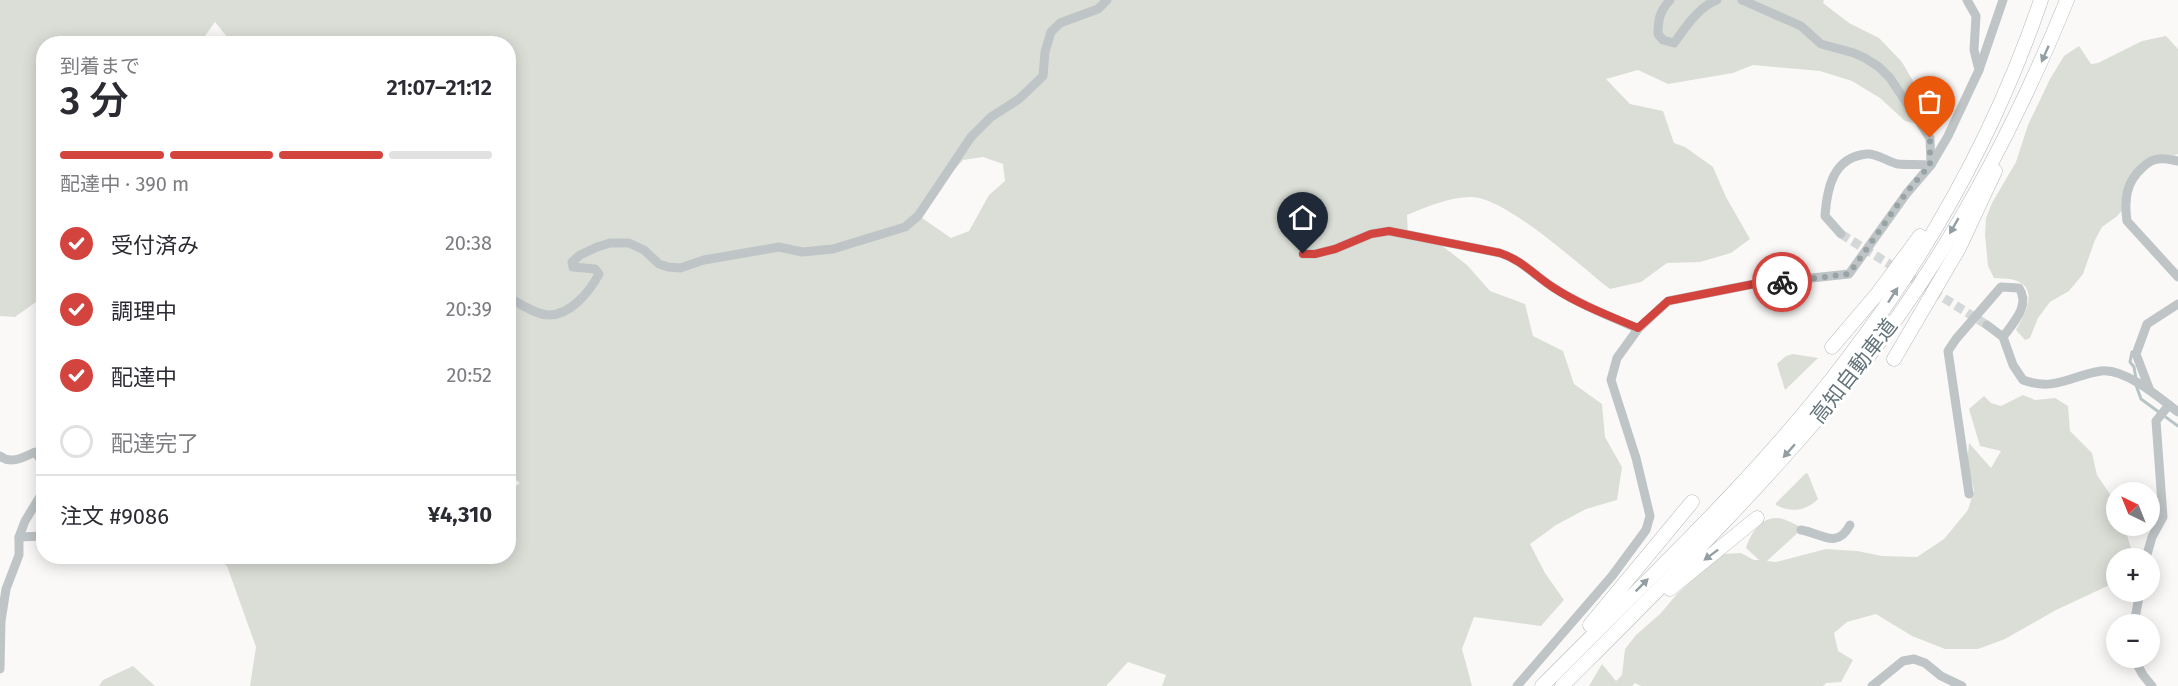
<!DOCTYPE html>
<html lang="ja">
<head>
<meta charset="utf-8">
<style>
	body { margin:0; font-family:"Fira Sans","Noto Sans JP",sans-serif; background:#f7f7f7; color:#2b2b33; height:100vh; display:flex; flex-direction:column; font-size:22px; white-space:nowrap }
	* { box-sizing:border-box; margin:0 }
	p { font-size:20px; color:#7c7c81 }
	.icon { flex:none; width:33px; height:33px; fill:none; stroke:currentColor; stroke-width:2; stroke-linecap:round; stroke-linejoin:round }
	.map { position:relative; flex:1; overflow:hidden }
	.side { position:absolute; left:36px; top:36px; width:480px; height:528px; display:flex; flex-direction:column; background:#fff; border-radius:24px; box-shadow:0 3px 15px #0003 }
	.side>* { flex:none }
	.needle { width:39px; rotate:317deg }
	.controls { position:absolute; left:2106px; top:482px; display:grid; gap:12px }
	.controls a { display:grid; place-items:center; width:54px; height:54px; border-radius:50%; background:#fff; box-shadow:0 3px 15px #0003; font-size:30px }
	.pin { position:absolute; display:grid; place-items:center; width:51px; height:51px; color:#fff; margin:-62px -26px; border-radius:50% 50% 50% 0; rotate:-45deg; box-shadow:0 0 6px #0007 }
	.pin .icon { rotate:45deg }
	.courier { position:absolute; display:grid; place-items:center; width:60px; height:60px; margin:-30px; border:4px solid #d4443e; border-radius:50%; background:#fff; color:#222; box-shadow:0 2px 8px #0007 }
	.headline em { font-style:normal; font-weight:600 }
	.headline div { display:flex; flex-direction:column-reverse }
	.headline { display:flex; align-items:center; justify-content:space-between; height:102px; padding:0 24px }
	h1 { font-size:39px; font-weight:600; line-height:45px }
	.bar { display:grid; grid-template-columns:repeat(4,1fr); gap:9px 6px; align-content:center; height:72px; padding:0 24px }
	.bar i { height:8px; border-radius:4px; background:#e1e1e2 }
	.bar .selected { background:#d4443e }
	.bar p { grid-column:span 4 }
	.line { display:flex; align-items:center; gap:15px; padding:0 24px; border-top:2px solid #e1e1e2 }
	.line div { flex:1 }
	ol { padding:0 24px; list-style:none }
	li { display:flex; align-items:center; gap:18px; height:66px }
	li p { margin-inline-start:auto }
	li .icon { padding:6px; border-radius:50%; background:#d4443e; color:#fff; stroke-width:4 }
	li:last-child { color:#7c7c81 }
	li i { width:33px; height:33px; border:3px solid #e1e1e2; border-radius:50% }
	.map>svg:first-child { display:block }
	.green { fill:#dbded7; fill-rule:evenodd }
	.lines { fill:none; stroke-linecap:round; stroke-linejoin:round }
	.stream { stroke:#b7c5c6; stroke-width:3 }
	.minor-tunnel { stroke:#d4d8d8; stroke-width:9; stroke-dasharray:9 4.5; stroke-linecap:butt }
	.highway-casing { stroke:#b3b9bb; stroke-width:15 }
	.minor { stroke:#bfc5c7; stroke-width:9 }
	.highway { stroke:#fff; stroke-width:14 }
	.oneway { fill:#929ea2 }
	.done { stroke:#98a3a6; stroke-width:6; stroke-dasharray:0 10.8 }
	.route { stroke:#d4443e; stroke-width:8 }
	.labels { text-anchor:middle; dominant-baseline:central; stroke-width:6; stroke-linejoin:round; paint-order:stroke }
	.street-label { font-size:21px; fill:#63747a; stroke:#fff }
</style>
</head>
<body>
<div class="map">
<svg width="2178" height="686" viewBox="0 0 2178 686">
	<rect width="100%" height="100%" fill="#faf9f8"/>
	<g class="green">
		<path d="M0 0H1824L1823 3 1849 23 1879 38 1902 62 1920 93V125L1905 121 1880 98 1852 81 1820 71 1753 65 1733 73 1668 84 1638 70 1606 79 1630 104 1663 111 1674 143 1685 147 1713 167 1726 197 1750 239 1731 253 1700 262 1667 263 1641 282 1610 289C1581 267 1503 194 1469 197 1447 198 1426 207 1407 215L1408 236 1441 245 1467 265 1490 291 1525 304 1533 336 1563 351 1574 384 1602 404 1605 437 1622 467 1617 500 1586 509 1556 525 1530 544 1545 573 1564 600 1541 626 1474 617 1462 649 1472 686H1162L1166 675 1128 662 1106 686H250L256 647 227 566 217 557 508 556 509 491 520 483 508 474V44L232 43 215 22 200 43 44 44 43 297 15 317 0 316ZM983 157 1003 164 1005 181 989 195 969 231 951 238 922 218 929 198 963 160Z"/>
		<path d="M2166 36 2178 49V154L2145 167 2131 182V201L2116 217 2102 227 2095 240 2083 274 2069 291 2050 302 2038 318 2030 338 2025 340 2016 330C2024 316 2041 288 2014 280 2008 278 2001 279 1994 278L1988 266 1985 235 1986 218 1992 203 2016 162 2028 125 2050 79 2064 56 2079 46 2091 64 2098 63 2142 41Z"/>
		<polygon points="1793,354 1818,358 1785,390 1777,364 1786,356"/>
		<path d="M2023 395 2035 400 2055 398 2068 406 2070 431 2092 453 2097 475 2116 503V525H2124L2134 558H2116V582L2056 610 2005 639 1978 649H1945L1912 636 1876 614 1847 622 1834 633 1838 651 1853 660 1841 682 1826 683 1823 686H1641L1635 683 1632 686H1589L1602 664 1616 681 1622 675 1625 649 1636 635 1660 614 1677 594 1722 554 1741 553 1754 560H1759L1746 548C1750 535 1760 518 1776 518 1785 518 1795 525 1803 528L1767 561 1776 562 1826 549 1857 551 1882 556 1917 557 1944 539 1968 510 1974 490 1967 464 1969 443 1991 468 2001 451 1980 446 1969 409 1984 396 1991 403 2001 406Z"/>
		<path d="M1806 473 1808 474 1818 499C1806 511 1792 513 1776 505V503Z"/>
		<polygon points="133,666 155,686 99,686 103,680"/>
	</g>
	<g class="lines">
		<g class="stream">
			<polyline points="2132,352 2130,362 2134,367 2136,379"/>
			<polyline points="2136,385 2141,399 2178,426"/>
		</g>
		<polyline class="minor-tunnel" points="1841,234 1987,325"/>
		<g class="highway-casing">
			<g id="highway">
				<polyline points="1832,347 1878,293 1920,236"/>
				<polyline points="1894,359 1959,248 1995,171"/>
				<polyline points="1670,589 1757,518"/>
				<polyline points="1590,625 1692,502"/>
				<path d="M1542 686C1646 581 1759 476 1848 358 1931 249 1997 129 2041 0"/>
				<path d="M1562 686C1664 584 1767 483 1857 371 1945 261 2014 130 2067 0"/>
			</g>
		</g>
		<g class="minor">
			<path d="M1670 0C1660 11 1658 19 1658 34L1663 40 1674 43C1685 28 1699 6 1717 0"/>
			<polyline points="1742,0 1801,26 1821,44 1854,53 1865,58 1879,67 1890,78 1930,138 1931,165"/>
			<polyline points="1967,0 1976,16 1974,50 1979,70"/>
			<path d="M2178 161C2172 160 2165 158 2159 159 2152 159 2147 163 2142 168 2126 182 2124 200 2127 221L2178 277"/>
			<path d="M1841 234 1825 216C1827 188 1833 157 1867 154 1877 153 1888 162 1898 164 1908 165 1920 164 1931 165"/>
			<path d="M1303 254H1315L1335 249 1371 234 1389 231 1500 253C1522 260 1535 276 1554 288 1580 305 1610 316 1638 329"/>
			<path d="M508 298C521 303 535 315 549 315 571 315 590 291 599 274L595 269 573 267 572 262 580 255 597 247 610 243H629L644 250 659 264 668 267 680 268 704 260 779 247 802 252 833 249 905 227 918 216 971 137 991 117 1019 99 1043 76 1045 52 1051 32 1060 23 1098 9 1107 0"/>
			<path d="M1987 325 2003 337 2013 365 2023 380C2055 392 2072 375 2101 371 2125 368 2160 398 2178 412"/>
			<polyline points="2149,388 2136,354 2147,324 2178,304"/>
			<path d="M0 456C11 465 24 457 35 452L44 464"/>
			<path d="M1969 494 1948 351 1956 339 2001 287 2019 288C2031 305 2013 323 2003 337"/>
			<path d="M1801 530C1821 533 1837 550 1850 525"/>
			<polyline points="19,537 44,536"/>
			<polyline points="2146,558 2152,537 2163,517 2156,421 2169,405"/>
			<polyline points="2134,624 2140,591"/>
			<polyline points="2133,657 2143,675 2152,686"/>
			<polyline points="0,669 1,621 6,589 19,555 19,537 25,521 44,490"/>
			<polyline points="1517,686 1612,576 1646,530 1650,516 1636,458 1611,380 1617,358 1638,329 1668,301 1754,284 1849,274 1907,193 1931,165 1948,136 1979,70 2003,0"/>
			<polyline points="1872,686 1903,661 1914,659 1925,663 1941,676 1962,686"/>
		</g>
		<use href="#highway" class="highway"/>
	</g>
	<defs><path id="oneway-solid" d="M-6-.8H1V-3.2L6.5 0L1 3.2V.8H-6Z" transform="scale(1.5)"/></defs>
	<g class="oneway">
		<use href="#oneway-solid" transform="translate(2045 54) rotate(114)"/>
		<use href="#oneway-solid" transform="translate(1954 226) rotate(120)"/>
		<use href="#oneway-solid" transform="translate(1893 295) rotate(-57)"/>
		<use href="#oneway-solid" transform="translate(1789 451) rotate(131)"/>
		<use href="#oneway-solid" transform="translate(1711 555) rotate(143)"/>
		<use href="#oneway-solid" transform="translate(1642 585) rotate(-45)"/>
	</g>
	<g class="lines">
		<polyline class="done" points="1782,282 1849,274 1906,193 1930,165 1930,138"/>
		<path class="route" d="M1303 254H1315L1335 249 1371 234 1389 231 1500 253C1522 260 1535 276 1554 288 1580 305 1610 316 1638 328L1668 301 1754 284 1782 282"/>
	</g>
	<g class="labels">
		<g class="street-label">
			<text transform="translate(1854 371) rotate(-52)">高知自動車道</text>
		</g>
	</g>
</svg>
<div class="controls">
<a><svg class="needle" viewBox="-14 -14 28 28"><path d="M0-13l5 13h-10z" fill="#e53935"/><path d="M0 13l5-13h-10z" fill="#7c7c81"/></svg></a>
<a>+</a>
<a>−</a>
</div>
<div class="pin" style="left:1930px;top:138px;background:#ea580c"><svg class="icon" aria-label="bag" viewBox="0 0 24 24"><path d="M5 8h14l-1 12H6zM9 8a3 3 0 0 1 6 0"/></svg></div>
<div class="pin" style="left:1303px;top:254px;background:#1f2937"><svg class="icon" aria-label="home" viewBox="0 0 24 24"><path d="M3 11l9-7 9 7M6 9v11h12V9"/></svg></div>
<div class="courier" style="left:1782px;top:282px"><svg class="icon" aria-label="bike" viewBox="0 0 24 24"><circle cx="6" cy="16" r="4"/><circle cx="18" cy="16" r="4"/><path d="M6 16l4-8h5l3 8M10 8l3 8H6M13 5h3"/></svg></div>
<section class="side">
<div class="headline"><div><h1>3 分</h1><p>到着まで</p></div><em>21:07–21:12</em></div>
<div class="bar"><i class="selected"></i><i class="selected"></i><i class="selected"></i><i></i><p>配達中 · 390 m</p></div>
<ol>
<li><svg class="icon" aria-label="check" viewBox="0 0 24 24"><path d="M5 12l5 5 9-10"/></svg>受付済み<p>20:38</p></li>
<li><svg class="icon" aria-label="check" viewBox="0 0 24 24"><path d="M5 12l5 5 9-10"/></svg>調理中<p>20:39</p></li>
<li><svg class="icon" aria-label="check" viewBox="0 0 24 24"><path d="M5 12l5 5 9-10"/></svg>配達中<p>20:52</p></li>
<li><i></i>配達完了</li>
</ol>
<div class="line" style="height:78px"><div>注文 #9086</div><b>¥4,310</b></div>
</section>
</div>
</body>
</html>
